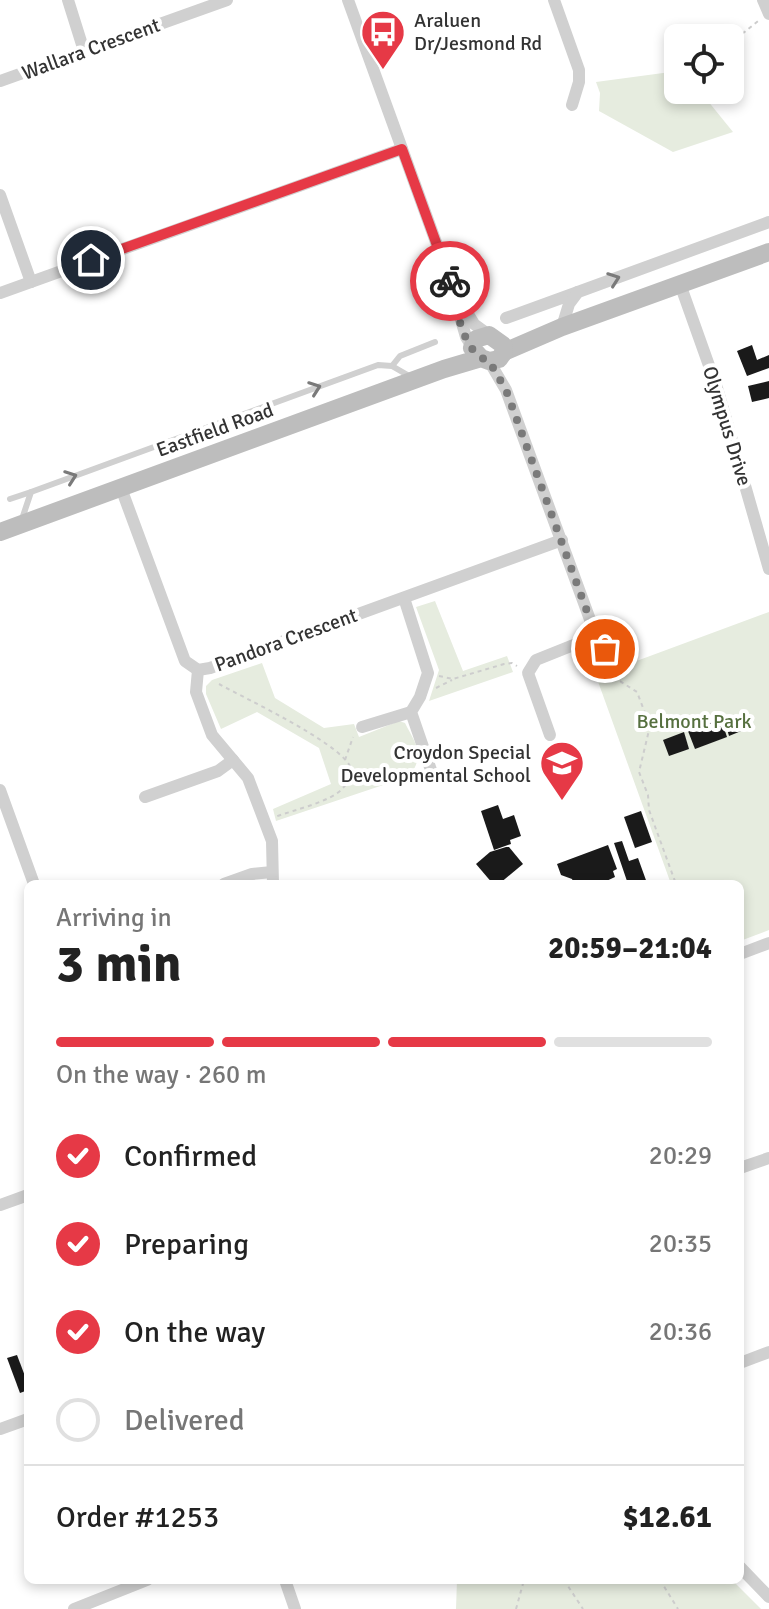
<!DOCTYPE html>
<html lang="en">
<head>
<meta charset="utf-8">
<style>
	body { margin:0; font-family:Signika,sans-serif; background:#f2f2f2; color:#222; height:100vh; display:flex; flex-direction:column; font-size:30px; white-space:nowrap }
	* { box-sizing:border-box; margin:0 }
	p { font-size:26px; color:#767676 }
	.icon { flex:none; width:44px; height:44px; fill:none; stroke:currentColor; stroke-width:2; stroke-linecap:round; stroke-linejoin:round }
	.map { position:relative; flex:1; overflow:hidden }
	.drawer { position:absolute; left:24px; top:880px; width:720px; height:704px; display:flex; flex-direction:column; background:#fff; border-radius:12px; box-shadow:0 4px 12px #0003 }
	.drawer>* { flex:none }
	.tools { position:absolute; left:664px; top:24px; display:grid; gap:16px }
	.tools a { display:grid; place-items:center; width:80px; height:80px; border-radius:12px; background:#fff; box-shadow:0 4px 12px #0003; font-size:40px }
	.pin { position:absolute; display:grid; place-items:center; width:68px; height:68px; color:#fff; margin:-34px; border:4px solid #fff; border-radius:50%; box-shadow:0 2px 8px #0007 }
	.courier { position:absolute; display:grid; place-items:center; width:80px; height:80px; margin:-40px; border:6px solid #e63946; border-radius:50%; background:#fff; color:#222; box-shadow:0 2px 10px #0007 }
	.overview em { font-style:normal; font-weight:700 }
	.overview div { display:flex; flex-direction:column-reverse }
	.overview { display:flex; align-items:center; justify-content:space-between; height:136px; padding:0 32px }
	h1 { font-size:52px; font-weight:700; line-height:60px }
	.bar { display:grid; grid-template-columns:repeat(4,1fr); gap:12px 8px; align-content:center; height:96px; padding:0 32px }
	.bar i { height:10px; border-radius:6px; background:#e0e0e0 }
	.bar .active { background:#e63946 }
	.bar p { grid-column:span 4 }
	.line { display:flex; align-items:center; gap:20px; padding:0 32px; border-top:2px solid #e0e0e0 }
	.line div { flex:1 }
	ol { padding:0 32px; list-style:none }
	li { display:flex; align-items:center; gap:24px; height:88px }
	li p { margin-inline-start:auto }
	li .icon { padding:8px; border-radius:50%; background:#e63946; color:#fff; stroke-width:4 }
	li:last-child { color:#767676 }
	li i { width:44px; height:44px; border:4px solid #e0e0e0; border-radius:50% }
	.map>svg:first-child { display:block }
	.green { fill:#e6ecdf }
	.building { fill:#1a1a1a }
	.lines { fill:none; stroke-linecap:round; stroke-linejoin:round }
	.path { stroke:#cdcdcd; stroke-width:2; stroke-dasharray:4 4; stroke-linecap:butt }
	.lane { stroke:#d0d0d0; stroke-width:6 }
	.street { stroke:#d0d0d0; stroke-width:12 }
	.secondary { stroke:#bdbdbd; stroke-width:18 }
	.oneway { stroke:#7a7a7a }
	.done { stroke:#7a7a7a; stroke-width:8; stroke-dasharray:0 14.4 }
	.route { stroke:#e63946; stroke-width:10 }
	.labels { text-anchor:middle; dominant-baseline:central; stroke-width:8; stroke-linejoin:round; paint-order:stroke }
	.poi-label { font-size:20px; fill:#333; stroke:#fff; text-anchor:start }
	.street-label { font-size:20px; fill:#333; stroke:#fff }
	.park-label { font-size:20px; fill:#56703f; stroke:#fff }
</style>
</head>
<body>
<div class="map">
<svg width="769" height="1609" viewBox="0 0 769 1609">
	<rect width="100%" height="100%" fill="#fff"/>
	<g class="green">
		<polygon points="678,71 678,90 699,90 733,132 673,152 599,111 600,93 596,82"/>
		<polygon points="435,601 463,671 507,656 513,672 429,701 439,670 416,607"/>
		<polygon points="769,612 769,930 740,941 740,884 671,884 596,676"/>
		<path d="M262 663 275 698 324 728 354 724 359 737 399 721 405 723C416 745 425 753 410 776L276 821 273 809 331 784 319 748 257 712 221 729 206 694V686L212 680Z"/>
		<polygon points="457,1580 732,1580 761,1609 456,1609"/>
	</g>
	<g class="building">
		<polygon points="752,345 757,360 769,355 769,368 747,376 737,351"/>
		<polygon points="769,381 769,398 752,402 748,386"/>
		<polygon points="721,719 727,737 695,749 688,731"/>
		<polygon points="742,719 746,729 729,736 726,725"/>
		<polygon points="684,732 689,749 669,756 663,740"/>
		<polygon points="498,805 503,819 514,815 521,836 510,840 511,844 494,850 481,811"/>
		<polygon points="641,811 652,842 635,848 624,817"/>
		<polygon points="622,841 629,861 638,858 647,883 628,884 614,843"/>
		<polygon points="608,845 617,869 613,871 615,877 600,884 586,884 585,881 574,884 572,879 561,875 557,864"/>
		<polygon points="506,847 509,847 523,864 499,884 493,884 476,864 490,852"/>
		<polygon points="17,1355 28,1384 28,1390 20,1393 7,1358"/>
	</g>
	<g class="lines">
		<g class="path">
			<polyline points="730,44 758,21"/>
			<polyline points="609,661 615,678 637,692 650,726 639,772 648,795 649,810 676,884"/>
			<polyline points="439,676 453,679 504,664 512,663 517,666"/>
			<path d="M219 684C248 700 336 741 350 766 354 774 348 782 343 788 331 802 293 810 275 817"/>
			<polyline points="436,688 452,680"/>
			<polyline points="345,760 353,737"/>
			<polyline points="564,1580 583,1609"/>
			<polyline points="660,1580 678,1609"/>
			<polyline points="516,1609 524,1580"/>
		</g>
		<g class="lane">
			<polyline points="392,366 400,356 435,342"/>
			<polyline points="10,499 31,492"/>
			<polyline points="21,522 31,492 378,365 392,366 411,377"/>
		</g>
		<g class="street">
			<polyline points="68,0 84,51"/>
			<polyline points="348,0 449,278 466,337 471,345"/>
			<polyline points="554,0 579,70 579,82 572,105"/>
			<polyline points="763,0 769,14"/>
			<polyline points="0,81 227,0"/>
			<polyline points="0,195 31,282"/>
			<polyline points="680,284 717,388 769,569"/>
			<polyline points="0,293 402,149"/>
			<polyline points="463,306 474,324 489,335"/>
			<polyline points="506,318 578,292"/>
			<polyline points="562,327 569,304 578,292 769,222"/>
			<polyline points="489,361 506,390 596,636 605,649"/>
			<polyline points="121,488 185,661 198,670 210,668 562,540"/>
			<polyline points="404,598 428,673 420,697 411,712 432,773 419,778"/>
			<polyline points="198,670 196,692 212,735 248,778 272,841 273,884"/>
			<polyline points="362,727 411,712"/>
			<polyline points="550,735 528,673 536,660 596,636"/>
			<polyline points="0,790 34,884"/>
			<polyline points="145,797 218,771 233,760"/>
			<polyline points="224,884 252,874 272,872"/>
			<polyline points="740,954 769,943"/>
			<polyline points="740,1168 769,1158"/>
			<polyline points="0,1205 28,1195"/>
			<polyline points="740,1363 769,1352"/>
			<polyline points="0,1429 28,1419"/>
			<polyline points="740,1567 769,1597"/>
			<polyline points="285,1580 295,1609"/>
			<polyline points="74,1609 147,1580"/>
		</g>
		<g class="secondary">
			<polyline points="504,352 562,327 769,252"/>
			<polyline points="0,532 444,369 481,358 489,361 499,359 504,352 503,345 489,335 476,339 472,348 481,358"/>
		</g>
	</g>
	<defs><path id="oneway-chevron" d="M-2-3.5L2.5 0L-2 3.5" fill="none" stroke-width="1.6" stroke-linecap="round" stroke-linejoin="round" transform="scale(2)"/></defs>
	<g class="oneway">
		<use href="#oneway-chevron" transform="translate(614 279) rotate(-20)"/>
		<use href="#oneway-chevron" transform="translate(315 388) rotate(-20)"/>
		<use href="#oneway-chevron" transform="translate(71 477) rotate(-20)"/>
	</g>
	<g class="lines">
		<path class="done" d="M450 281C457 306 461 353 489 361L506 390 596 636 605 649"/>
		<polyline class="route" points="91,260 402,149 450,281"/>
	</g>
	<defs>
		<g id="bus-pin" transform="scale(2.3)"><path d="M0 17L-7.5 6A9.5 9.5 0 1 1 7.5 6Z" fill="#e63946" stroke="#fff"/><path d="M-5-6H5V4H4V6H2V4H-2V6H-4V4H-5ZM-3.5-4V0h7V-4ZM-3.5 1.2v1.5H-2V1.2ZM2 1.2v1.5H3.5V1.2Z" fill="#fff"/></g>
		<g id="school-pin" transform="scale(2.3)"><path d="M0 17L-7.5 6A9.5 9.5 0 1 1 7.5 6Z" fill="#e63946" stroke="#fff"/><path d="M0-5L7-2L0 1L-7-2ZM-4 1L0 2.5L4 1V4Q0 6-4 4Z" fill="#fff"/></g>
	</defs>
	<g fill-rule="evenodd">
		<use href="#bus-pin" x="383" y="32"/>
		<use href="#school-pin" x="562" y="763"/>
	</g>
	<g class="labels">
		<g class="poi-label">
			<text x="414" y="20">Araluen<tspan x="414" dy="23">Dr/Jesmond Rd</tspan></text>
			<text x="531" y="752" text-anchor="end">Croydon Special<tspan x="531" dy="23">Developmental School</tspan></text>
		</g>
		<g class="street-label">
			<text transform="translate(91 49) rotate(-20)">Wallara Crescent</text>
			<text transform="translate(727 426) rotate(73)">Olympus Drive</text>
			<text transform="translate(215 430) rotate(-20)">Eastfield Road</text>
			<text transform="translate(286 640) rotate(-20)">Pandora Crescent</text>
		</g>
		<g class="park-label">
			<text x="694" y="721">Belmont Park</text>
		</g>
	</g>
</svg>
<div class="tools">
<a><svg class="icon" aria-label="locate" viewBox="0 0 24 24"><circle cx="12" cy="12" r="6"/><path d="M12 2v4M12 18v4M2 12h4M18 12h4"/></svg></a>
</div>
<div class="pin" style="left:605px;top:649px;background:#ea580c"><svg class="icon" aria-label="bag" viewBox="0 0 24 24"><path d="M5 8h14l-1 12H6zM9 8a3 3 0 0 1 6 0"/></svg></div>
<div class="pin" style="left:91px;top:260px;background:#1f2937"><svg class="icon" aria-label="home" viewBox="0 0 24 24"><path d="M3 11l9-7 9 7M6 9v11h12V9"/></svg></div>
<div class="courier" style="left:450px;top:281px"><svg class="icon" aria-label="bike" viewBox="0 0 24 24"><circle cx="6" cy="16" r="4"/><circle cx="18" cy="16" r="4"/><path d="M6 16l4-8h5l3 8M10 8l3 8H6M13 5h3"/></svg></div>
<section class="drawer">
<div class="overview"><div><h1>3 min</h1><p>Arriving in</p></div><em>20:59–21:04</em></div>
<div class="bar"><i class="active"></i><i class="active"></i><i class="active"></i><i></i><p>On the way · 260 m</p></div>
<ol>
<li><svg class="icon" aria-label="check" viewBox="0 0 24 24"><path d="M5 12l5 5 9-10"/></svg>Confirmed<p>20:29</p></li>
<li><svg class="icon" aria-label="check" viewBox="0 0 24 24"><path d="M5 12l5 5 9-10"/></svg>Preparing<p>20:35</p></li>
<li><svg class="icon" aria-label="check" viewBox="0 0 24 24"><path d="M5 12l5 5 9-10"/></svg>On the way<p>20:36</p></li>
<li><i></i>Delivered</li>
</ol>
<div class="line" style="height:104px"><div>Order #1253</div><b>$12.61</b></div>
</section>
</div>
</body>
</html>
